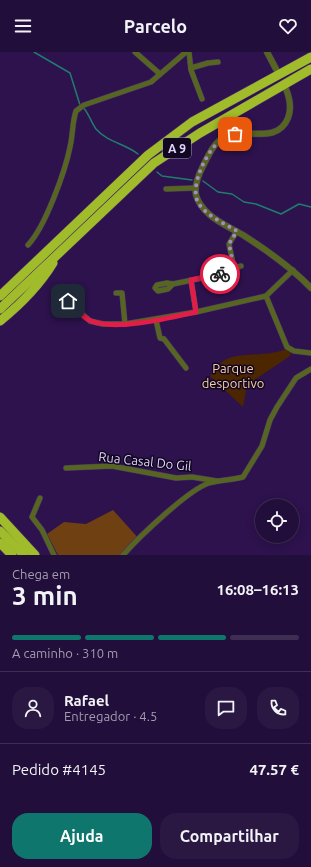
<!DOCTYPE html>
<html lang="pt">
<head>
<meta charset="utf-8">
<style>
	body { margin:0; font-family:Ubuntu,sans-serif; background:#2a1742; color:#f1f3f6; height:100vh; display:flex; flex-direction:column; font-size:15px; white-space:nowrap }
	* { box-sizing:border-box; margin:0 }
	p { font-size:13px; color:#a29caf }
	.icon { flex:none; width:22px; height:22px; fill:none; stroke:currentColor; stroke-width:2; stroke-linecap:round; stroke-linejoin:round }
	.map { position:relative; height:503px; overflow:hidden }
	.sheet { display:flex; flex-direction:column; background:#220e3a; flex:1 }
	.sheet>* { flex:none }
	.fabs { position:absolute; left:255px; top:447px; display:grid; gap:8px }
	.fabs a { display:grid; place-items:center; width:44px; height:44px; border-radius:50%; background:#220e3a; box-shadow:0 2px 10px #0003,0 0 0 1px #3f2e54; font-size:20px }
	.pin { position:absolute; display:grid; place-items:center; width:34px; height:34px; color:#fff; margin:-17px; border-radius:8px; box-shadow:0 2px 6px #0006 }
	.courier { position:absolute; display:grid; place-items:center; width:40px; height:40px; margin:-20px; border:3px solid #e11d48; border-radius:50%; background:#fff; color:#222; box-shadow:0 1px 5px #0007 }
	.summary em { font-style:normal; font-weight:700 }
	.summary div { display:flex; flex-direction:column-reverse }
	.summary { display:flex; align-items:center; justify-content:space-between; height:68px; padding:0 12px }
	h1 { font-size:26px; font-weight:700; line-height:30px }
	.bar { display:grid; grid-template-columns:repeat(4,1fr); gap:6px 4px; align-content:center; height:48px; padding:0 12px }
	.bar i { height:5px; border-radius:3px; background:#3f2e54 }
	.bar .active { background:#0f766e }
	.bar p { grid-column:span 4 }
	.line { display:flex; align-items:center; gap:10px; padding:0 12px; border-top:1px solid #3f2e54 }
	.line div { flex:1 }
	.round { display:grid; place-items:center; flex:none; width:42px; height:42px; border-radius:16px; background:#2a1742 }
	.button { display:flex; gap:8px; margin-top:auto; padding:8px 12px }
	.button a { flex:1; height:46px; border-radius:16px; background:#0f766e; color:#fff; font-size:16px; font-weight:700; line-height:46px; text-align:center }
	.button a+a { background:#2a1742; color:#f1f3f6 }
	header { display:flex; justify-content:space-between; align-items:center; height:52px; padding:0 12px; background:#220e3a; font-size:18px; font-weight:700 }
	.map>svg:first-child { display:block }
	.green { fill:#4b2600 }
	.forest { fill:#6f4012 }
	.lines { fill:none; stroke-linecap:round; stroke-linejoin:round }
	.stream { stroke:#1f7d6f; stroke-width:1.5 }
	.minor-casing { stroke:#493168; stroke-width:6 }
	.tertiary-casing { stroke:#493168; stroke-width:7 }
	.motorway-casing { stroke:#493168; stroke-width:10 }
	.minor { stroke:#576522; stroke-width:5 }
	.tertiary { stroke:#576522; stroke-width:6 }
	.motorway { stroke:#a0bc2b; stroke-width:9 }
	.done { stroke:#a18fbc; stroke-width:4; stroke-dasharray:0 7.2 }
	.route { stroke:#e11d48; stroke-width:5 }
	.labels { text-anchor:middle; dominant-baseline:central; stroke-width:3; stroke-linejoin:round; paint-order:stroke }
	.shield { fill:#110720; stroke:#a196b7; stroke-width:1 }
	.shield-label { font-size:12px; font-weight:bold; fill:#dfd3f8 }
	.park-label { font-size:13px; fill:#f9cca8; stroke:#110720 }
	.street-label { font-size:13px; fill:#dfd3f8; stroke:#110720 }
</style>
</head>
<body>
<header><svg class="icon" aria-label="menu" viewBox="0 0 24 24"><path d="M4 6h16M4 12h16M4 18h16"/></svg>Parcelo<svg class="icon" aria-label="heart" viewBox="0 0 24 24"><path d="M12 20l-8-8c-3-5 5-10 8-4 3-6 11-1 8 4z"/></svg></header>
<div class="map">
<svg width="311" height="503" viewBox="0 0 311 503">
	<rect width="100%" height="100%" fill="#2d124d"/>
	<path class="green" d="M286 297 291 300 290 304 247 333 243 355 210 324C214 319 219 311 225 308 238 300 268 305 286 297Z"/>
	<polygon class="forest" points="113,458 140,488 127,503 58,503 47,482 64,470 86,472"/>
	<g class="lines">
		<g class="stream">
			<polyline points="34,0 70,21 80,53"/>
			<path d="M83 55C89 62 91 70 96 77 107 90 126 92 138 102"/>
			<polyline points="157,120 162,124 192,128"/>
			<polyline points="203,129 218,140 232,142 244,150 256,152 281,162 299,152 311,155"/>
		</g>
		<g class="minor-casing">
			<g id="minor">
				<polyline points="135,0 160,22"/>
				<polyline points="189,0 191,18 202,47"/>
				<polyline points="191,16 208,11 218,10"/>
				<polyline points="166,137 195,136"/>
				<path d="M28 193C45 175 65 120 70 95 73 83 72 71 76 59L84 53 151 30 186 0"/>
				<polyline points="234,216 229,192 237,179"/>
				<polyline points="191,228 196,260"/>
				<polyline points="173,232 168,237 158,239 155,236 157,233 167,231 173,232 231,220 234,216 241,214"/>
				<polyline points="57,239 90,269 103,272 125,272 196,260 266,244 293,218"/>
				<polyline points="116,241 122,241 125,272"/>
				<polyline points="266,244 287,295 294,299 311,301"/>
				<polyline points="156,268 160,286 164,287 186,316"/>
				<polyline points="66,416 112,414 176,426 192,425 217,429"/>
				<polyline points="40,446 32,465 42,478 54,503"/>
				<path d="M123 503C139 485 188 438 209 431 219 428 232 428 243 425L262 394 270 368 277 355 296 326 311 317"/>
			</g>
		</g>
		<g class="tertiary-casing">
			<g id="tertiary">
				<polyline points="267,0 276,17"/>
				<path d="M286 37C290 47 292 56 288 66 277 93 245 75 225 85 214 90 208 104 203 114 199 122 194 134 196 143 198 151 203 157 210 163 219 171 233 177 243 183 268 199 291 215 311 236"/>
			</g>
		</g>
		<g class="motorway-casing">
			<g id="motorway">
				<polyline points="0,244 148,103 192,70 311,5"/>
				<polyline points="0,257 154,111 200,81 311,17"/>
				<path d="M0 269C21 252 39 234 53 211"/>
				<polyline points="0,465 35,503"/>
				<polyline points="0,479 24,503"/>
				<polyline points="0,491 12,503"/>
			</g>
		</g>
		<use href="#minor" class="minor"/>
		<use href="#tertiary" class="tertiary"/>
		<use href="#motorway" class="motorway"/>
	</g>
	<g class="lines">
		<path class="done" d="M220 222 231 220 234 216 229 192 237 179C224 171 208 165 199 152 188 136 207 98 221 88 225 84 230 84 235 82"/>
		<path class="route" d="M68 249C74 255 83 266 91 269 117 279 169 266 196 260L191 228 220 222"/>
	</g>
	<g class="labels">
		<rect class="shield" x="163" y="86" width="28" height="20" rx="3"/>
		<g class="shield-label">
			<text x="177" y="96">A 9</text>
		</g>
		<g class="park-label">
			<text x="233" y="316">Parque<tspan x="233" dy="15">desportivo</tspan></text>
		</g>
		<g class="street-label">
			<text transform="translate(145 409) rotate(6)">Rua Casal Do Gil</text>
		</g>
	</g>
</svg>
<div class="fabs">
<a><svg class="icon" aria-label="locate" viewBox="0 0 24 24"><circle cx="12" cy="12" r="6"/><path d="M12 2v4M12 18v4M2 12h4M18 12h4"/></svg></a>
</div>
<div class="pin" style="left:235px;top:82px;background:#ea580c"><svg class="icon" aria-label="bag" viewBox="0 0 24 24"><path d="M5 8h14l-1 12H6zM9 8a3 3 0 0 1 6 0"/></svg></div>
<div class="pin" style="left:68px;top:249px;background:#1f2937"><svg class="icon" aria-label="home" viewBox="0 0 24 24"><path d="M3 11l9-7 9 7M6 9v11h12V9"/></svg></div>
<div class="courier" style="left:220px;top:222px"><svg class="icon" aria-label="bike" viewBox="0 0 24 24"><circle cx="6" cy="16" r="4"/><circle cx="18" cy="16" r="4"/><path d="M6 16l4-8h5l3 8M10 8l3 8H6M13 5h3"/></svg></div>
</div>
<section class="sheet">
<div class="summary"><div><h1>3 min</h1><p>Chega em</p></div><em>16:08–16:13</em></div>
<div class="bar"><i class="active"></i><i class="active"></i><i class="active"></i><i></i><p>A caminho · 310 m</p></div>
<div class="line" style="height:72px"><a class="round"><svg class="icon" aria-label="person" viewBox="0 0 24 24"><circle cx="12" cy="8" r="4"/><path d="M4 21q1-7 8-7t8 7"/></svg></a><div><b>Rafael</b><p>Entregador · 4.5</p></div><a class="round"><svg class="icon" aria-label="chat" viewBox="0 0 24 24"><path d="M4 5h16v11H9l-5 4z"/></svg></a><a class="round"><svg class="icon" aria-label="phone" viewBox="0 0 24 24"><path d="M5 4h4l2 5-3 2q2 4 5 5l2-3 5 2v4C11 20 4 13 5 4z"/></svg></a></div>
<div class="line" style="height:52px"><div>Pedido #4145</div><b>47.57 €</b></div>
<div class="button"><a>Ajuda</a><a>Compartilhar</a></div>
</section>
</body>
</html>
